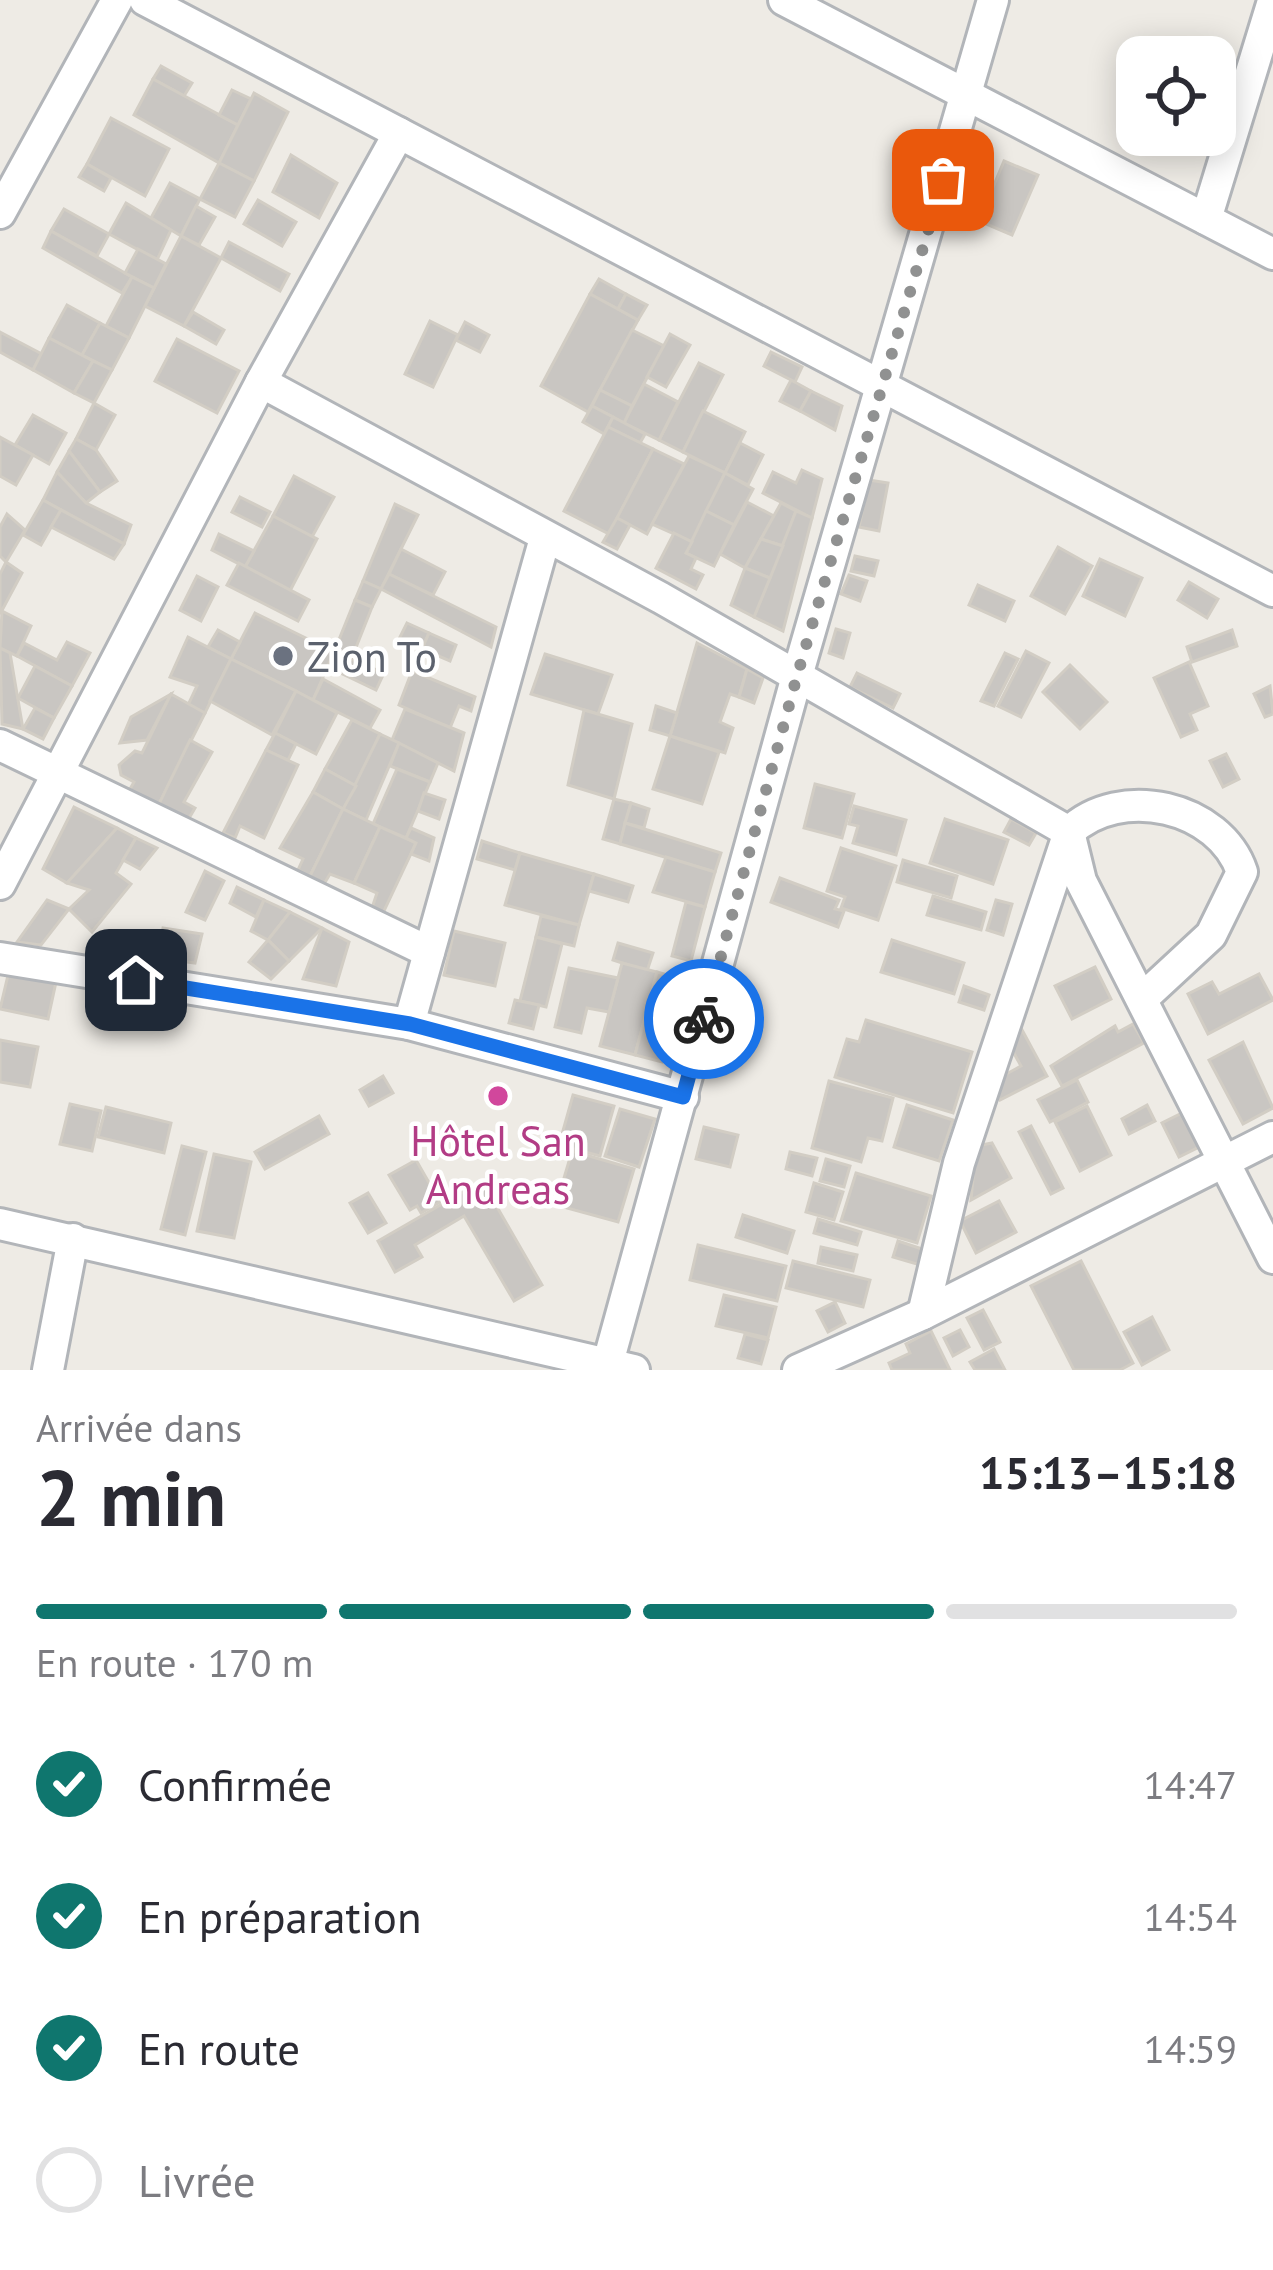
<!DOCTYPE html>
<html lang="fr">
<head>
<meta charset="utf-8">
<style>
	body { margin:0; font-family:"PT Sans",sans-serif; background:#f7f7f7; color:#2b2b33; height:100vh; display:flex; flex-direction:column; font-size:45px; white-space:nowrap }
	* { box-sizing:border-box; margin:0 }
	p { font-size:39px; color:#7c7c81 }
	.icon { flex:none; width:66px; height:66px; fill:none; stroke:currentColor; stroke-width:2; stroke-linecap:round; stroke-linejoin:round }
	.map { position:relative; height:1370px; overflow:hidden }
	.sheet { display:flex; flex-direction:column; background:#fff; flex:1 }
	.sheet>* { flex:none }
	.tools { position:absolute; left:1116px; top:36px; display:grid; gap:24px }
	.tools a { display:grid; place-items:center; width:120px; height:120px; border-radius:24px; background:#fff; box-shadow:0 6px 30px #0003; font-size:60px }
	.pin { position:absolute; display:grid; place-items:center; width:102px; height:102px; color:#fff; margin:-51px; border-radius:24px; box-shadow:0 6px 18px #0006 }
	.courier { position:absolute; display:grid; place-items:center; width:120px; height:120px; margin:-60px; border:9px solid #1a73e8; border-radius:50%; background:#fff; color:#222; box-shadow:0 3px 15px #0007 }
	.headline em { font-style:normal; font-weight:700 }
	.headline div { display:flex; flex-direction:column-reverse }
	.headline { display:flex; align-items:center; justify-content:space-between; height:204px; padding:0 36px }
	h1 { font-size:78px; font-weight:700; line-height:90px }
	.bar { display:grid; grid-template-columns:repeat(4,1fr); gap:18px 12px; align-content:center; height:144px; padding:0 36px }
	.bar i { height:15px; border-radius:9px; background:#e1e1e2 }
	.bar .on { background:#0f766e }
	.bar p { grid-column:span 4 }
	ol { padding:0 36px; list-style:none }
	li { display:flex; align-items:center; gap:36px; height:132px }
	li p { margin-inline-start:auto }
	li .icon { padding:12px; border-radius:50%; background:#0f766e; color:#fff; stroke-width:4 }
	li:last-child { color:#7c7c81 }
	li i { width:66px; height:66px; border:6px solid #e1e1e2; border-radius:50% }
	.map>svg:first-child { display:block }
	.building { fill:#c9c6c2; stroke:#d2cdc4; stroke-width:3 }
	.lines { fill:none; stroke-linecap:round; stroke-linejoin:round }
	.minor-casing { stroke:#b2b5b9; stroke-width:36 }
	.minor { stroke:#fff; stroke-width:30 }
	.done { stroke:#909191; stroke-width:12; stroke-dasharray:0 21.6 }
	.route { stroke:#1a73e8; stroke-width:15 }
	.worship-dot { fill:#6b7280; stroke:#fff; stroke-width:4.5 }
	.hotel-dot { fill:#d1479c; stroke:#fff; stroke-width:4.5 }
	.labels { text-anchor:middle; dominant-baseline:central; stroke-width:9; stroke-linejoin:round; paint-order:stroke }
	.worship-label { font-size:42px; fill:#5b616d; stroke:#fff; text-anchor:start }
	.hotel-label { font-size:42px; fill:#b23c85; stroke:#fff }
</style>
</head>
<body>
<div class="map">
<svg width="1273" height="1370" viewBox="0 0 1273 1370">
	<rect width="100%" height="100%" fill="#eeebe5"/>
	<g class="building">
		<polygon points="161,66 192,83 184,96 153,79"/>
		<polygon points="153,79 238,125 219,163 134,115"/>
		<polygon points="232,90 251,99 238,125 219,115"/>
		<polygon points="254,93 288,112 254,181 219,163"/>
		<polygon points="111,118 169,149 145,196 87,164"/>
		<polygon points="291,155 337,183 319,218 273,192"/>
		<polygon points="1004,161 1038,175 1012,235 979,221"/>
		<polygon points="219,163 254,181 235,217 200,199"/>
		<polygon points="87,164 111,178 104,191 79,177"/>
		<polygon points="170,183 200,199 181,236 151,218"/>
		<polygon points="258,200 296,222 282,246 244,224"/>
		<polygon points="126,203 171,230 157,260 109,234"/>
		<polygon points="196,206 215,217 199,245 181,236"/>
		<polygon points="64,209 109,234 97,256 51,231"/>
		<polygon points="51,231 132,277 122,293 43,248"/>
		<polygon points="181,236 221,258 184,326 145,306"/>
		<polygon points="229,242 289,274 280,291 221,258"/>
		<polygon points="138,249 166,264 154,288 125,273"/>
		<polygon points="132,277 154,288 129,338 106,326"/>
		<polygon points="599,279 626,294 618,309 590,294"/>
		<polygon points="590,294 638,320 588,412 541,386"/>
		<polygon points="626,294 647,305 638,320 618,309"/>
		<polygon points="67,305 100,323 82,355 49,338"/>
		<polygon points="193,312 224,330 216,344 184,326"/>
		<polygon points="430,321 458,335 433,387 405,374"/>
		<polygon points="465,322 489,335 480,352 456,340"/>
		<polygon points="100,323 129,338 112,370 82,355"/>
		<polygon points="632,330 664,346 632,406 600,390"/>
		<polygon points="0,332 42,354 33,370 0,352"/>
		<polygon points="670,334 690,345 666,387 647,377"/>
		<polygon points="49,338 93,361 74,393 33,370"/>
		<polygon points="177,339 239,371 217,413 155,381"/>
		<polygon points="771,352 802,367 795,382 764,366"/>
		<polygon points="93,361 112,370 94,403 74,393"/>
		<polygon points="699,363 723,375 683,452 659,440"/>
		<polygon points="791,380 811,391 800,411 780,401"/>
		<polygon points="644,384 678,402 659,440 624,423"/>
		<polygon points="600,390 632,406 624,423 592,406"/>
		<polygon points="811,391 842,406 835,430 800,411"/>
		<polygon points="94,403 115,415 96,450 76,439"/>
		<polygon points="592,406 613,417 604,434 583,422"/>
		<polygon points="703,411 745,432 725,473 683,452"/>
		<polygon points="33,415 66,433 49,464 15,445"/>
		<polygon points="613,417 645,434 640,443 608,427"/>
		<polygon points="608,427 653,449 609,534 564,511"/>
		<polygon points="0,437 33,455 16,485 0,476"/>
		<polygon points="76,439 96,450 117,481 100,492 69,451"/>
		<polygon points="740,443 763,455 748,485 725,473"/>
		<polygon points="653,449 684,464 647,534 617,518"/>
		<polygon points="69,451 100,492 86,503 57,472"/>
		<polygon points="689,456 725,473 692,542 652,524"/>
		<polygon points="802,470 822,479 812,518 763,493 773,472 796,483"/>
		<polygon points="57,472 86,503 131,525 124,544 43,500"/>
		<polygon points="725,473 753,489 734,525 706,511"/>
		<polygon points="294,476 334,497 312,537 273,516"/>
		<polygon points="869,480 888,483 879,531 859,527"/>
		<polygon points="240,497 270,512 262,527 232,512"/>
		<polygon points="43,500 61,510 41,545 23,535"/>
		<polygon points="747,502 774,516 745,568 720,554"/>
		<polygon points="781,503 796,511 783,546 761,539"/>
		<polygon points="395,504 418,515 381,589 363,581"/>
		<polygon points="61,510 124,544 114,559 51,527"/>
		<polygon points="706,511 734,525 714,566 686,553"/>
		<polygon points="796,511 812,518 783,631 754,617"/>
		<polygon points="7,514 25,530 6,562 0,556 0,527"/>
		<polygon points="273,516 317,539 290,591 245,567"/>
		<polygon points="617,518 630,525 617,549 603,542"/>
		<polygon points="674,533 692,542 686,553 696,558 691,569 703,575 696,589 656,568"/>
		<polygon points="219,534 254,551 245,567 212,550"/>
		<polygon points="761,539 783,546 770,578 745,568"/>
		<polygon points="1058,547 1092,566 1065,614 1031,596"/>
		<polygon points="401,549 445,572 433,595 389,574"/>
		<polygon points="855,556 878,561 874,576 851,571"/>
		<polygon points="1100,559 1142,578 1125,616 1083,596"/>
		<polygon points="6,562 22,573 0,614 0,574"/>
		<polygon points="239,563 309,600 298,621 227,585"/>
		<polygon points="745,568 770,578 754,617 731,605"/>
		<polygon points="389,574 496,627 491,647 381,589"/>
		<polygon points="849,575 867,581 860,601 841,594"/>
		<polygon points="197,576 218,587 201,621 180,610"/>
		<polygon points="363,581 381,589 372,607 355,600"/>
		<polygon points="1189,582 1218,599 1207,618 1178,600"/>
		<polygon points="978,585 1014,601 1005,621 969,605"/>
		<polygon points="355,600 372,607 351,660 334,652"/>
		<polygon points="2,611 31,626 17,656 0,648"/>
		<polygon points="255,613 334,652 313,700 231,659"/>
		<polygon points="407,623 429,633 422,649 399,639"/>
		<polygon points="836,629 850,633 843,658 829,653"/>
		<polygon points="218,630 240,642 231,659 208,647"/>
		<polygon points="1232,630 1237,646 1192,662 1187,647"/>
		<polygon points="429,633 456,645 450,661 422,649"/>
		<polygon points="188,637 231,659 205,713 188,705 197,686 170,677"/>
		<polygon points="67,642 90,653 72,686 17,656 24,643 57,660"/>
		<polygon points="697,643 747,669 739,697 730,694 720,722 733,728 725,753 670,736"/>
		<polygon points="0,648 10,653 23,729 2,724"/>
		<polygon points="1026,651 1049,663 1021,717 998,706"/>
		<polygon points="334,652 384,673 376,690 328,667"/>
		<polygon points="1005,653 1018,659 994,706 981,701"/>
		<polygon points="545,654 612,675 598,714 531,694"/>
		<polygon points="231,659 296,691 272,735 210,701"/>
		<polygon points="1189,662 1208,706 1190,714 1197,730 1181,737 1154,678"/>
		<polygon points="1070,665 1107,702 1080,729 1043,692"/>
		<polygon points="35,666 72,686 54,718 18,698"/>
		<polygon points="747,669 763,678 754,703 739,697"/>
		<polygon points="412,671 475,697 471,711 459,706 450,728 399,705"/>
		<polygon points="857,673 900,694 893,708 850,687"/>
		<polygon points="323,679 380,710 370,728 313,700"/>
		<polygon points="1270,686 1273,714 1265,717 1254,694"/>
		<polygon points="296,691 337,713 316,754 275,733"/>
		<polygon points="171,694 147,740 120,743 131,717"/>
		<polygon points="171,694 205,713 156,810 126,796 134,782 121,775 119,765 135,751 142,753"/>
		<polygon points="656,706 677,713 670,736 650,730"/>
		<polygon points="35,708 54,718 43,739 23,729"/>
		<polygon points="405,709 464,733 454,771 392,740"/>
		<polygon points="584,710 632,724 614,799 568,785"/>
		<polygon points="352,720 380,734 356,786 325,769"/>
		<polygon points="275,733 296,744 288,760 266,750"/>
		<polygon points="380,734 399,743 366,820 343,809"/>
		<polygon points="670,736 719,752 702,804 653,789"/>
		<polygon points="190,740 212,752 184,802 195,808 185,825 156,810"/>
		<polygon points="399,743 438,763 430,782 390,766"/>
		<polygon points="266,750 298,765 264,838 240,826 235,838 223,833"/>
		<polygon points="1226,754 1239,779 1223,787 1210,761"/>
		<polygon points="325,769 356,786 343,809 313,792"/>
		<polygon points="397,769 430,782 406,838 373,824"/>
		<polygon points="815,784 854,794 842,838 804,828"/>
		<polygon points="313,792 343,809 310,876 298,870 303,859 280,848"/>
		<polygon points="424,793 445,800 439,819 418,811"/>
		<polygon points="614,799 631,803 620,844 603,839"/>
		<polygon points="631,803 649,809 644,828 625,823"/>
		<polygon points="854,806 906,820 896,855 853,843 858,826 849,824"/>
		<polygon points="74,807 117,828 67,883 43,869"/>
		<polygon points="343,809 380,827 354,883 330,874 324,884 310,876"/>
		<polygon points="945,819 1008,840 993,884 930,863"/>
		<polygon points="1011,819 1036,833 1029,845 1004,832"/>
		<polygon points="625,823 721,853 715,872 620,844"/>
		<polygon points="380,827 416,843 383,913 372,908 377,893 354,883"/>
		<polygon points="117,828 136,838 116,873 131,884 92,932 69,909 89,890 67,883"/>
		<polygon points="411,828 434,838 429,861 411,854 416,843 406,838"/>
		<polygon points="136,838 157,848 140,869 123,860"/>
		<polygon points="482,841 520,853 515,870 477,859"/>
		<polygon points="841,848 896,866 878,920 841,908 845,897 827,891"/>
		<polygon points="520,853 594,874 579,925 505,905"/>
		<polygon points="666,857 715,872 705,907 653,892"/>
		<polygon points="903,860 957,876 951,898 897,882"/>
		<polygon points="205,871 224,881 205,920 186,912"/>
		<polygon points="594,874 633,886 628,902 589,891"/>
		<polygon points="780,878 839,900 835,909 844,911 838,927 771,902"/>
		<polygon points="237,887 264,900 256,917 230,903"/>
		<polygon points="933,896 986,912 981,930 927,915"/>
		<polygon points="47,900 69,909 41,945 17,942"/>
		<polygon points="264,900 290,912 268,940 251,931"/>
		<polygon points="996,900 1012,904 1003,935 987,930"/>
		<polygon points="686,902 705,907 691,961 672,956"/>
		<polygon points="290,912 322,928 289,961 268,940"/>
		<polygon points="541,916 579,925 574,946 536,937"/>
		<polygon points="163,928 202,934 195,963 157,958"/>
		<polygon points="322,928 349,942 336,986 303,979"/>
		<polygon points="454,931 505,943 495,986 444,975"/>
		<polygon points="536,937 562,944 546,1007 520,1001"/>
		<polygon points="268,940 289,961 271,979 249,962"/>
		<polygon points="892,940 964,963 954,994 881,972"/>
		<polygon points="618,943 653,953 647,971 613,960"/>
		<polygon points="622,963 657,972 635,1055 600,1046"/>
		<polygon points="1095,967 1111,999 1072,1019 1055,986"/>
		<polygon points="569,968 618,978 609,1012 587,1008 581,1033 555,1027"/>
		<polygon points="9,971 56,982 48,1019 0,1009"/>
		<polygon points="657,972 685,980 662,1062 635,1055"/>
		<polygon points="1259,974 1273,1000 1208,1034 1188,994 1212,982 1219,994"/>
		<polygon points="964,986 989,995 984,1010 959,1002"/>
		<polygon points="515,1000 539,1005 533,1029 509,1023"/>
		<polygon points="866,1020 972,1052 953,1113 835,1077 847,1039 859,1042"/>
		<polygon points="1133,1024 1144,1043 1062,1086 1051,1066 1115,1026 1118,1032"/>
		<polygon points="1021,1028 1047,1076 1000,1100 990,1083 1021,1066 1005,1037"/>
		<polygon points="0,1040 38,1047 30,1087 0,1082"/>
		<polygon points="1243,1042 1273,1108 1243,1124 1209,1060"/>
		<polygon points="383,1076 393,1093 369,1106 360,1090"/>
		<polygon points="1077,1080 1088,1102 1050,1122 1038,1100"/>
		<polygon points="829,1081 893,1098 882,1141 868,1138 861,1162 812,1148"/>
		<polygon points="573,1095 614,1106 600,1156 559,1145"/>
		<polygon points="70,1104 101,1111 92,1151 60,1144"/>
		<polygon points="907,1105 953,1120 939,1161 894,1147"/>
		<polygon points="1147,1105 1155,1121 1129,1134 1122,1119"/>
		<polygon points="1087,1106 1111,1155 1080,1171 1055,1122"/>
		<polygon points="106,1107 171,1123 164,1153 98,1137"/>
		<polygon points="620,1109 655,1119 639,1167 605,1156"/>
		<polygon points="1182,1113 1199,1147 1179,1157 1162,1123"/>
		<polygon points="319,1116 329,1134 265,1169 255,1152"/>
		<polygon points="1031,1126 1063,1188 1051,1194 1019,1132"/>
		<polygon points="704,1127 738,1135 730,1167 696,1159"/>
		<polygon points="992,1143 1011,1178 971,1200 976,1146"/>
		<polygon points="182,1146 206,1152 185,1235 161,1229"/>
		<polygon points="572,1151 634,1169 618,1222 556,1205"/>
		<polygon points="790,1152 817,1158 812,1176 786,1169"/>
		<polygon points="214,1154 251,1162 234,1238 197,1231"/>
		<polygon points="826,1159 850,1166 844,1187 820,1181"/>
		<polygon points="416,1160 440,1202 421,1213 417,1206 410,1210 389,1175"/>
		<polygon points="856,1173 931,1196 917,1243 841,1221"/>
		<polygon points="482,1181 542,1285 514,1301 464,1216 415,1245 422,1257 395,1272 378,1241"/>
		<polygon points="814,1183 843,1192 834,1220 806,1212"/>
		<polygon points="368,1193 386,1223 368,1233 350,1203"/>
		<polygon points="999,1201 1016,1232 976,1253 960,1221"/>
		<polygon points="743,1215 794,1231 787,1253 736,1237"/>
		<polygon points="818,1219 861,1232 857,1245 814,1233"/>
		<polygon points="898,1241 925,1250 920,1265 893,1257"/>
		<polygon points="698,1245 786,1266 777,1301 690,1280"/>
		<polygon points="821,1247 857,1255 853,1271 818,1263"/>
		<polygon points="793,1261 870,1280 863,1307 786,1288"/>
		<polygon points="1081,1261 1133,1363 1120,1370 1074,1370 1031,1286"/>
		<polygon points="724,1295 776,1307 768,1338 716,1326"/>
		<polygon points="835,1302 845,1323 828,1332 817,1311"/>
		<polygon points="983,1310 1000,1342 984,1350 967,1318"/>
		<polygon points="1152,1317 1169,1350 1142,1365 1124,1332"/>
		<polygon points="960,1330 969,1347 953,1356 944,1338"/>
		<polygon points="931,1331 950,1370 892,1370 889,1363 910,1353 906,1344"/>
		<polygon points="745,1334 768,1340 761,1364 738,1358"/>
		<polygon points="994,1349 1005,1370 975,1370 970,1362"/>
	</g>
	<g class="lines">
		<g class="minor-casing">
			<g id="minor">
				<polyline points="145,0 1273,591"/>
				<polyline points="784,0 1273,254"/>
				<polyline points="0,213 117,0"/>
				<polyline points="1206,219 1273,1"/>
				<polyline points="261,382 661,598 1069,832 1081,881 1273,1258"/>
				<polyline points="0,745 429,952"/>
				<polyline points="0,884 261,382 399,133"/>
				<polyline points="0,958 409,1024 683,1097"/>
				<polyline points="409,1024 545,538"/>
				<polyline points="0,1224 634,1370"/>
				<path d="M923 1314 959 1163 1069 832C1120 783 1220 806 1242 872L1211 935 1143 998"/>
				<polyline points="48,1370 73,1239"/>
				<polyline points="606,1370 797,676 993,0"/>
				<polyline points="798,1370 923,1314 1273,1137"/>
			</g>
		</g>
		<use href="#minor" class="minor"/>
	</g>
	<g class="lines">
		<polyline class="done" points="704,1019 797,676 943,180"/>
		<polyline class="route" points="136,980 410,1024 683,1097 704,1019"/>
	</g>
	<circle class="worship-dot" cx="283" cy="656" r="12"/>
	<circle class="hotel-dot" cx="498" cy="1096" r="12"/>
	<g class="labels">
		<g class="worship-label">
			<text x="307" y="656">Zion To</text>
		</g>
		<g class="hotel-label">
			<text x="498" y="1140">Hôtel San<tspan x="498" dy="48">Andreas</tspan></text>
		</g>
	</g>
</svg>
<div class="tools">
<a><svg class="icon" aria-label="locate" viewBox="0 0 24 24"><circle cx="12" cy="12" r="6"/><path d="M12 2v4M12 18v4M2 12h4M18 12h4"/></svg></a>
</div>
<div class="pin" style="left:943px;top:180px;background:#ea580c"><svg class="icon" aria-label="bag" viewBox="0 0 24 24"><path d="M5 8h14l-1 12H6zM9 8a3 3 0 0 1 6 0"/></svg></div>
<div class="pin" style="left:136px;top:980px;background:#1f2937"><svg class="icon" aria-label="home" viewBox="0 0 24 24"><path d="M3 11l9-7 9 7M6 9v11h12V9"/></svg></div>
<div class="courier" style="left:704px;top:1019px"><svg class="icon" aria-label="bike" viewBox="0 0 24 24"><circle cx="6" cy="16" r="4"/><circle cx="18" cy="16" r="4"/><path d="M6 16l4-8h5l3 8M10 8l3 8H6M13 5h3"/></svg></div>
</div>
<section class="sheet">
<div class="headline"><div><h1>2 min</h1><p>Arrivée dans</p></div><em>15:13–15:18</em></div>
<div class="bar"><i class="on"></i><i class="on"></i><i class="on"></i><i></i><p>En route · 170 m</p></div>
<ol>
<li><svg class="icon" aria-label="check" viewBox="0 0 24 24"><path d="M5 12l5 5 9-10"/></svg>Confirmée<p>14:47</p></li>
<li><svg class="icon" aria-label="check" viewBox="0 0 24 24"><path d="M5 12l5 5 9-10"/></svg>En préparation<p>14:54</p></li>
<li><svg class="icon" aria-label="check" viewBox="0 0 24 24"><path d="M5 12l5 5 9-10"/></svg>En route<p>14:59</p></li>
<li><i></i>Livrée</li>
</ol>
</section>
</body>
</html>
